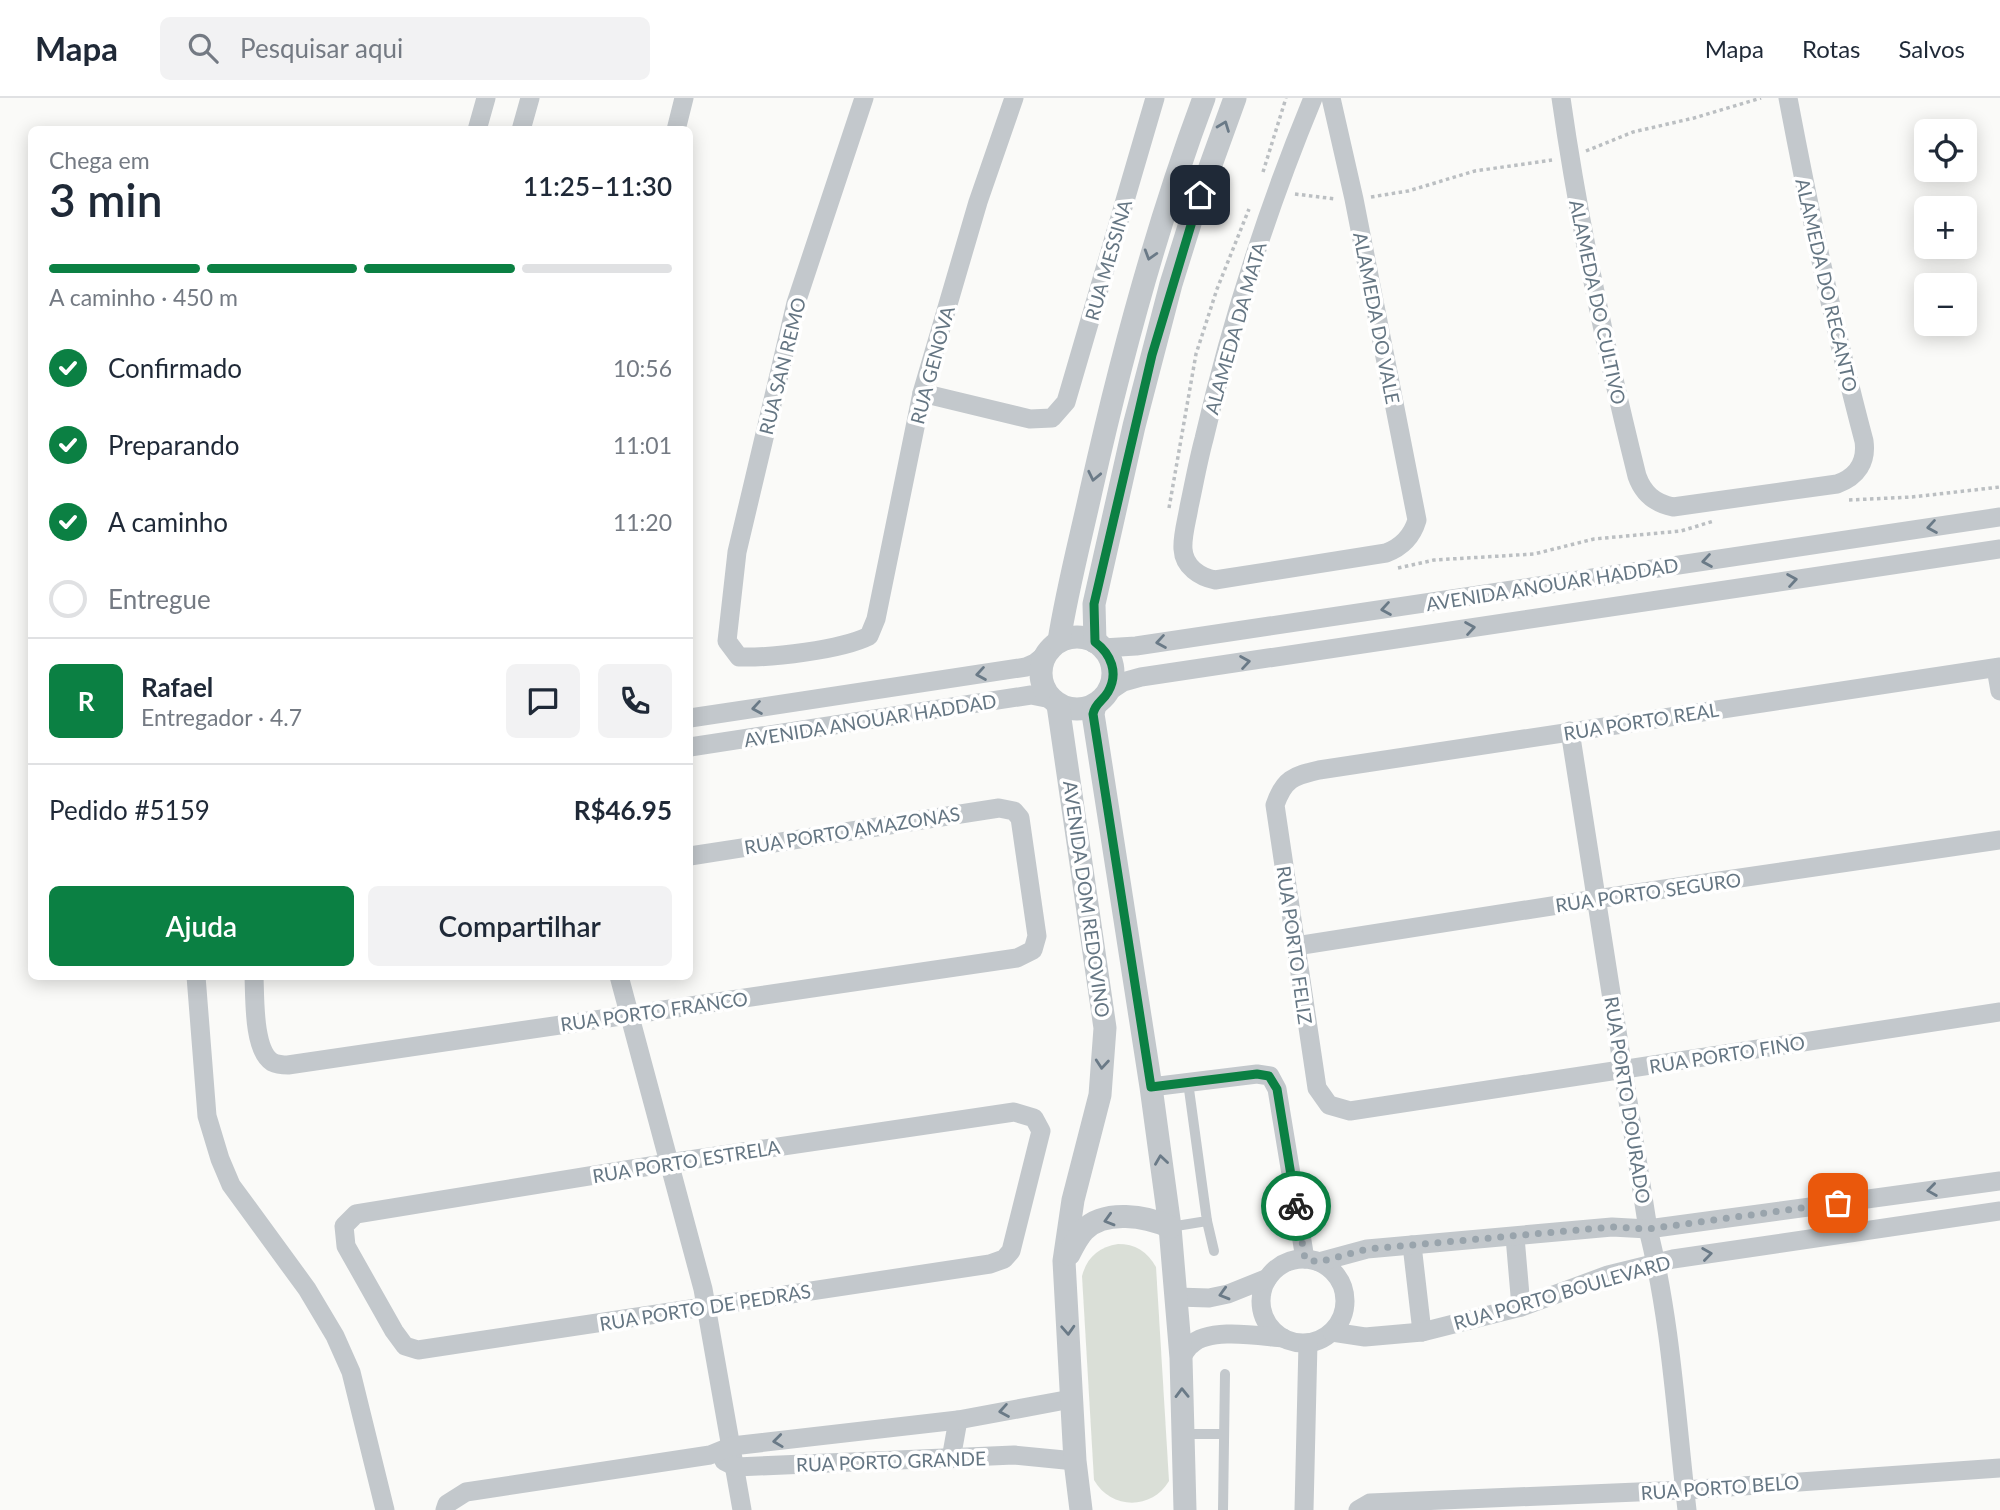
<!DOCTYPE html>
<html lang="pt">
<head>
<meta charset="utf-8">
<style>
	body { margin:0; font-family:Lato,sans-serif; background:#f2f2f3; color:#1f2937; height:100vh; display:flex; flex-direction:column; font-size:26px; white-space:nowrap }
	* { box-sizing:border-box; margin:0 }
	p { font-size:23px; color:#747a83 }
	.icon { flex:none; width:38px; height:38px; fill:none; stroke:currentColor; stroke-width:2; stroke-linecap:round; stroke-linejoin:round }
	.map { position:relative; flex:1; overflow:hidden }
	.panel { position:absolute; left:28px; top:28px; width:665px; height:854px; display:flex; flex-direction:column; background:#fff; border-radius:10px; box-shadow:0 4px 18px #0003 }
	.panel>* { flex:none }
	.controls { position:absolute; left:1914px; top:21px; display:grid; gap:14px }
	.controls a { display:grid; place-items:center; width:63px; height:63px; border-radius:10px; background:#fff; box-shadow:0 4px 18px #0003; font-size:35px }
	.pin { position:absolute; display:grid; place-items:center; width:60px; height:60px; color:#fff; margin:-30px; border-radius:14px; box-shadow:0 4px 10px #0006 }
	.courier { position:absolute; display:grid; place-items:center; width:70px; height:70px; margin:-35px; border:5px solid #0b8043; border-radius:50%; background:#fff; color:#222; box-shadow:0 2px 9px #0007 }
	.head em { font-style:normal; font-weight:600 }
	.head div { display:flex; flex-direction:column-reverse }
	.head { display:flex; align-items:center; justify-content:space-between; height:119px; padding:0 21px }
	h1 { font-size:46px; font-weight:600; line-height:52px }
	.bar { display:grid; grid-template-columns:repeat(4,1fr); gap:10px 7px; align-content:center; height:84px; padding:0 21px }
	.bar i { height:9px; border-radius:5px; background:#e0e1e3 }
	.bar .current { background:#0b8043 }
	.bar p { grid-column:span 4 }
	.line { display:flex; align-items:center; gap:18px; padding:0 21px; border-top:2px solid #e0e1e3 }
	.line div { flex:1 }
	.round { display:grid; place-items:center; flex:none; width:74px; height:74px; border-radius:10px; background:#f2f2f3 }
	ol { padding:0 21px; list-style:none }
	li { display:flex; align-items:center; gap:21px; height:77px }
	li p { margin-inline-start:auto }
	li .icon { padding:7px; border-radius:50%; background:#0b8043; color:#fff; stroke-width:4 }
	li:last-child { color:#747a83 }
	li i { width:38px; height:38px; border:4px solid #e0e1e3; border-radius:50% }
	.button { display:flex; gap:14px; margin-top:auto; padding:14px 21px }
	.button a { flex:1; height:80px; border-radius:10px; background:#0b8043; color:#fff; font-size:28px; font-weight:600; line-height:80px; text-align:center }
	.button a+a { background:#f2f2f3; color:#1f2937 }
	header { display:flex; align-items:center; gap:42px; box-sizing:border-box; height:98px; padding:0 35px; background:#fff; border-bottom:2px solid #e0e1e3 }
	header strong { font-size:33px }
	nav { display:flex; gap:38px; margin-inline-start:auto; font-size:24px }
	.search { width:490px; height:63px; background:#f2f2f3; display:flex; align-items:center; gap:18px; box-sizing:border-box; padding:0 24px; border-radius:10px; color:#747a83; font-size:26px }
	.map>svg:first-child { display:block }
	.green { fill:#dadfd7 }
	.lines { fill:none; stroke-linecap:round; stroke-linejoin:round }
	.path { stroke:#bbbfc2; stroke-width:3.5; stroke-dasharray:3.5 3.5; stroke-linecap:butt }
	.service { stroke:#c3c8cc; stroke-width:10 }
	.minor { stroke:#c3c8cc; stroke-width:19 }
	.tertiary { stroke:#c3c8cc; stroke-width:23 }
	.oneway { stroke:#6a7a87 }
	.done { stroke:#99a4ac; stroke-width:7; stroke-dasharray:0 12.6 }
	.route { stroke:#0b8043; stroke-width:9 }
	.labels { text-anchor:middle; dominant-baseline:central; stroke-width:7; stroke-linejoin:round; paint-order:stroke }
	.street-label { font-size:19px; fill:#657683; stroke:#fff }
</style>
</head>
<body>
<header>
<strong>Mapa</strong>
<div class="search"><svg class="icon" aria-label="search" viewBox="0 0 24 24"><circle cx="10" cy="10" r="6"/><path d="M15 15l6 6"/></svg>Pesquisar aqui</div>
<nav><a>Mapa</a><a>Rotas</a><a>Salvos</a></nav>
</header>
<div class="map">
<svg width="2000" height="1412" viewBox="0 0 2000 1412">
	<rect width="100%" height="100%" fill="#fafaf8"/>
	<path class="green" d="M1118 1146C1135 1146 1147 1153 1156 1169L1169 1383C1152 1412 1111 1412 1094 1382L1082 1178C1087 1159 1099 1149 1118 1146Z"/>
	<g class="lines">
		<g class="path">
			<polyline points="1586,53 1633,34 1694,20 1761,0"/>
			<polyline points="1263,74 1286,0"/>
			<polyline points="1295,96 1336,101"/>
			<polyline points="1371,99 1408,93 1475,73 1552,62"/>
			<polyline points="1849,402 1912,399 2000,389"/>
			<polyline points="1169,410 1196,256 1217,191 1249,111"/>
			<polyline points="1398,470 1434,462 1534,456 1594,441 1681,433 1714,423"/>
		</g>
		<g class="service">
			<polyline points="1207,1123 1214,1153"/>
			<polyline points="1170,1129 1207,1123 1188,984"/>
			<polyline points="1183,1336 1224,1336"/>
			<polyline points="1223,1412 1225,1276"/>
		</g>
		<g class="minor">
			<path d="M864 0 796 205 737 454 727 543 739 559C771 560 841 552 869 538L876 521 922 295 978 104 1014 0"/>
			<path d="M1313 0C1267 111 1231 224 1204 341 1198 363 1194 386 1189 409 1187 422 1182 438 1183 451 1184 469 1200 479 1215 482L1386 455C1402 449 1412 439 1417 422L1354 101 1331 0"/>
			<path d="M1561 0C1579 127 1606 253 1637 378 1643 395 1654 405 1673 409L1837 386C1857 379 1867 364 1864 343 1834 230 1810 116 1788 0"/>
			<polyline points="477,32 486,0"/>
			<polyline points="521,32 530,0"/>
			<polyline points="676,32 684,0"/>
			<polyline points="922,295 1030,321 1052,320 1066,304 1155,0"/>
			<polyline points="1103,550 1136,548 2000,419"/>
			<path d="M2000 569 1319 672C1293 678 1284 681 1275 707L1317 990 1329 1007 1350 1013 2000 914"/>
			<polyline points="1996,570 2000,593"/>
			<polyline points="1108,594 1123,584 1141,579 2000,451"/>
			<polyline points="690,620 1026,569 1035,565 1045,557"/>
			<path d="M1570 633 1648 1131C1671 1223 1676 1318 1687 1412"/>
			<polyline points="690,649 1031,597 1051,601"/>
			<polyline points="1296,848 1596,801 2000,742"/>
			<polyline points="196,878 207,1018 220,1061 231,1087 307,1191 335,1238 351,1274 385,1412"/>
			<path d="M254 878C255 899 253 952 272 964 276 966 283 967 288 967L1017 860 1033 852 1037 838 1020 720 1014 713 999 710 690 758"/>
			<polyline points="619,878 703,1191 742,1412"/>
			<polyline points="1151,989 1257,976 1270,978 1277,991 1305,1161"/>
			<polygon points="1014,1014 1034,1020 1041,1033 1011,1153 1004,1161 990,1166 418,1252 405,1248 394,1233 346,1148 344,1128 356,1116 669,1065"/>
			<polyline points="1515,1139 1521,1209"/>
			<polyline points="1412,1147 1422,1234"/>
			<circle cx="1303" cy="1203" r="42"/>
			<polyline points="1319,1164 1367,1151 1612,1129 1648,1131 2000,1083"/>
			<polyline points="1177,1199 1209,1200 1228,1196 1268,1180"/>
			<polyline points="1332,1234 1365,1239 1422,1234 1521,1209 1608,1177 1673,1161 2000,1113"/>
			<path d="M1181 1260C1184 1256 1187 1250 1191 1247 1209 1229 1259 1238 1283 1240"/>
			<polyline points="951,1361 958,1322"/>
			<polyline points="724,1363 736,1369 1014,1357 1075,1363"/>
			<polyline points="445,1412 447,1406 466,1394 710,1357 732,1348 958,1322 1071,1301"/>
			<polyline points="1304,1412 1308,1245"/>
			<polyline points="1358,1412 1370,1405 1685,1392 2000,1370"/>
		</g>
		<g class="tertiary">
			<circle cx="1077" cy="575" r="36"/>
			<path d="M1059 543C1067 492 1080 443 1091 393 1121 259 1156 128 1204 0"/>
			<polyline points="1095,544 1094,506 1134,328 1171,186 1192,119 1235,0"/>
			<polyline points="1058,607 1105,930 1100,997 1073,1102 1064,1163 1075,1363 1081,1412"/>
			<polyline points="1095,607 1093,616 1151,989 1170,1129 1181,1260 1185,1412"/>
			<path d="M1069 1156C1073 1148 1078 1138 1084 1132 1105 1111 1146 1118 1170 1129"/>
		</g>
	</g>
	<defs><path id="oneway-chevron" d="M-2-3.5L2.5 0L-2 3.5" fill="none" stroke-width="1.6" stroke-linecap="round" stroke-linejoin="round" transform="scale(1.75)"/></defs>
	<g class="oneway">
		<use href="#oneway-chevron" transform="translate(1224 28) rotate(-69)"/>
		<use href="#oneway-chevron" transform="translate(1150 157) rotate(107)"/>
		<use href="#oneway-chevron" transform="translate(1094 378) rotate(102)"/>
		<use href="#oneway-chevron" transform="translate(1932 429) rotate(171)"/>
		<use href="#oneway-chevron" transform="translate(1707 463) rotate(171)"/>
		<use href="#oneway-chevron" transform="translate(1792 482) rotate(-9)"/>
		<use href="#oneway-chevron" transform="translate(1386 511) rotate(171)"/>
		<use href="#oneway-chevron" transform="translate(1470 530) rotate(-9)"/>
		<use href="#oneway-chevron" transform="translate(1161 544) rotate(171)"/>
		<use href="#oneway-chevron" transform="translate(1245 564) rotate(-9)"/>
		<use href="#oneway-chevron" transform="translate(981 576) rotate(171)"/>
		<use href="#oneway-chevron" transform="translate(757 610) rotate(171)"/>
		<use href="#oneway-chevron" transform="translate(1102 966) rotate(95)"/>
		<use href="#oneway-chevron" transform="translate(1161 1062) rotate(-98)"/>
		<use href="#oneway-chevron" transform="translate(1932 1092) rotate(172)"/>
		<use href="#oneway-chevron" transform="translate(1109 1122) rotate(164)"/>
		<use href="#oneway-chevron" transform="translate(1707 1156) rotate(-8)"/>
		<use href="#oneway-chevron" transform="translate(1224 1196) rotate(164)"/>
		<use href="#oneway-chevron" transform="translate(1068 1232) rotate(87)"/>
		<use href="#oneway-chevron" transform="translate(1182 1295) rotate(-91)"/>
		<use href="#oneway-chevron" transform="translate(1004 1313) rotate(170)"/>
		<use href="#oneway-chevron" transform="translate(778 1343) rotate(173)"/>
	</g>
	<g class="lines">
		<polyline class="done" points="1296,1108 1305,1161 1319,1164 1367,1151 1612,1129 1648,1131 1838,1105"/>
		<path class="route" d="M1200 97 1152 257 1094 506 1095 544C1111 556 1119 575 1108 594 1103 603 1095 605 1093 616L1151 989 1257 976 1269 978 1277 991 1296 1108"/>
	</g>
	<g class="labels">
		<g class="street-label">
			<text transform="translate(1108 162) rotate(-74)">RUA MESSINA</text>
			<text transform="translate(1827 187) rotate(77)">ALAMEDA DO RECANTO</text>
			<text transform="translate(1598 204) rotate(78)">ALAMEDA DO CULTIVO</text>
			<text transform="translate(1377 220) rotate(79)">ALAMEDA DO VALE</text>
			<text transform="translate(1235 230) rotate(-74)">ALAMEDA DA MATA</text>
			<text transform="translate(932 267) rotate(-75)">RUA GENOVA</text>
			<text transform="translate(782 268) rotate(-76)">RUA SAN REMO</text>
			<text transform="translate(1552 486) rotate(-9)">AVENIDA ANOUAR HADDAD</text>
			<text transform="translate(870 622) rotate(-9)">AVENIDA ANOUAR HADDAD</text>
			<text transform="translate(1641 623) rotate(-9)">RUA PORTO REAL</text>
			<text transform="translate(852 732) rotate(-9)">RUA PORTO AMAZONAS</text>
			<text transform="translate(1648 794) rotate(-8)">RUA PORTO SEGURO</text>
			<text transform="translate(1087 801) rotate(82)">AVENIDA DOM REDOVINO</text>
			<text transform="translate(1295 847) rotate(82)">RUA PORTO FELIZ</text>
			<text transform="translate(654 913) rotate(-8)">RUA PORTO FRANCO</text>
			<text transform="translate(1727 956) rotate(-9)">RUA PORTO FINO</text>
			<text transform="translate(1628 1002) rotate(81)">RUA PORTO DOURADO</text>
			<text transform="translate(686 1063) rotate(-9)">RUA PORTO ESTRELA</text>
			<text transform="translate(1562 1194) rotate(-16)">RUA PORTO BOULEVARD</text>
			<text transform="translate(705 1209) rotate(-9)">RUA PORTO DE PEDRAS</text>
			<text transform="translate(891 1363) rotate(-2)">RUA PORTO GRANDE</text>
			<text transform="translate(1720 1389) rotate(-4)">RUA PORTO BELO</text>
		</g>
	</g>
</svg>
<div class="controls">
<a><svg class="icon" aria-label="locate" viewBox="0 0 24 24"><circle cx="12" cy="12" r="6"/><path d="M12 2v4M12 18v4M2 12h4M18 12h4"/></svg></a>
<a>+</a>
<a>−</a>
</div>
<div class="pin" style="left:1838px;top:1105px;background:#ea580c"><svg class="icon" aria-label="bag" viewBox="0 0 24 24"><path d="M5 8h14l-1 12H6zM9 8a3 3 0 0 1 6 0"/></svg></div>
<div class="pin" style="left:1200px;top:97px;background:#1f2937"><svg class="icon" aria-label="home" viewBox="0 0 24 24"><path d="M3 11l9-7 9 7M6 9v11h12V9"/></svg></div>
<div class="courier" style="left:1296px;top:1108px"><svg class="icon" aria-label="bike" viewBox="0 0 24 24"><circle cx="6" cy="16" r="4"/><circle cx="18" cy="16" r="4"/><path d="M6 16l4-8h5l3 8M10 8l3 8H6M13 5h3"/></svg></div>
<section class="panel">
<div class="head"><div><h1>3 min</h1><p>Chega em</p></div><em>11:25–11:30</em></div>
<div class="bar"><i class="current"></i><i class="current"></i><i class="current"></i><i></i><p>A caminho · 450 m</p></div>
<ol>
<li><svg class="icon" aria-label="check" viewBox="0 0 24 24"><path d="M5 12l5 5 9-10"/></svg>Confirmado<p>10:56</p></li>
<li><svg class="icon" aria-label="check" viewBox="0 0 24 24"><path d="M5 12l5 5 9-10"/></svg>Preparando<p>11:01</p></li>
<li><svg class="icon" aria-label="check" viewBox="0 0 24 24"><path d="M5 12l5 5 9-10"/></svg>A caminho<p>11:20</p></li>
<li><i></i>Entregue</li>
</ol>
<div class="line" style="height:126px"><b class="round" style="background:#0b8043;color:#fff">R</b><div><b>Rafael</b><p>Entregador · 4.7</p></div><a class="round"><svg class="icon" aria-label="chat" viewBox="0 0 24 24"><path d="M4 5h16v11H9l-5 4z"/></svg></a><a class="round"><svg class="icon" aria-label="phone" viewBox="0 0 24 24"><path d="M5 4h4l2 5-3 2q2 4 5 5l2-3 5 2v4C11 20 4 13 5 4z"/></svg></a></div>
<div class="line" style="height:91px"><div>Pedido #5159</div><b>R$46.95</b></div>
<div class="button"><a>Ajuda</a><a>Compartilhar</a></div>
</section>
</div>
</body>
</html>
